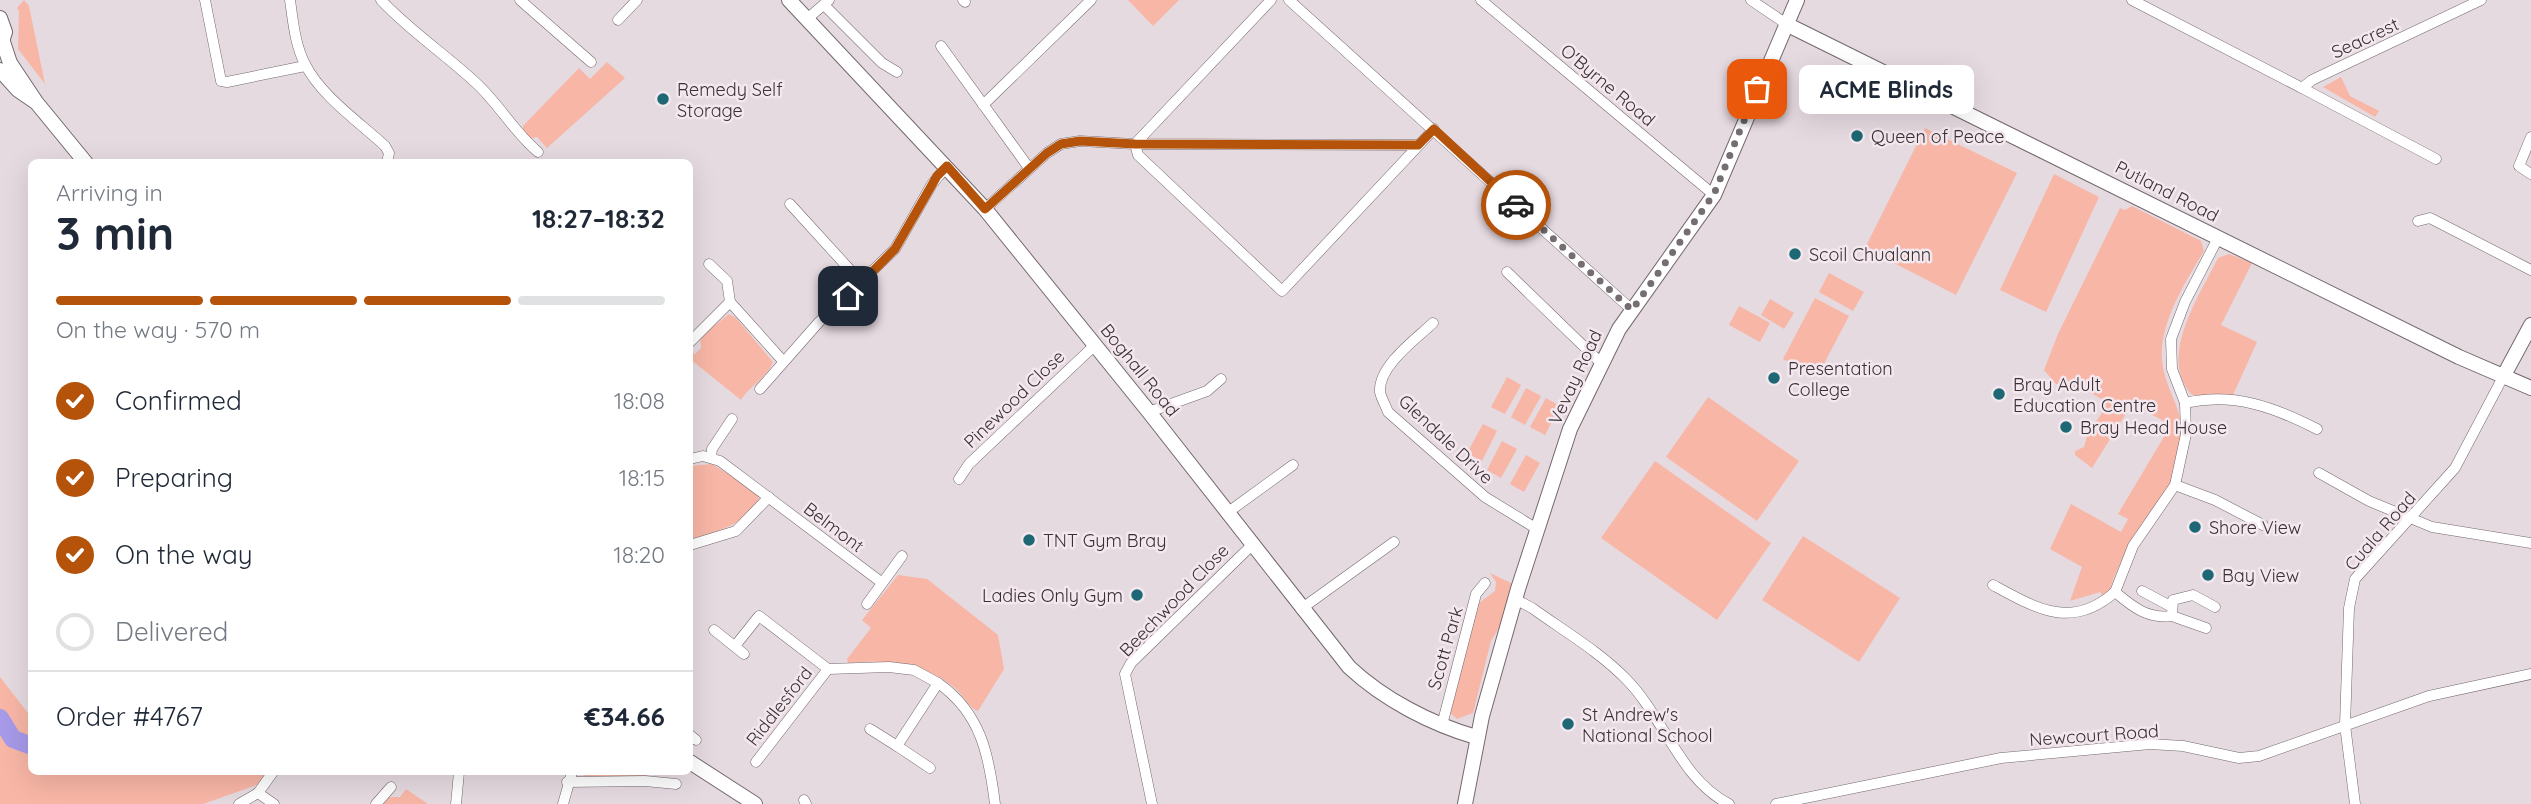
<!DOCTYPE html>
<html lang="en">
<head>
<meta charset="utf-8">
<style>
	body { margin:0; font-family:Quicksand,sans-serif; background:#f6f6f7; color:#1f2937; height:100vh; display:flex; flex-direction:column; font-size:26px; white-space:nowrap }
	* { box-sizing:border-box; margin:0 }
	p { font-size:23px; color:#747a83 }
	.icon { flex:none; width:38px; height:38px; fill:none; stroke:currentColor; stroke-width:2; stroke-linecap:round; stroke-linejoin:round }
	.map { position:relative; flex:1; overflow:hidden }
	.side { position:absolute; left:28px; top:159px; width:665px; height:616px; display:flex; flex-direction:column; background:#fff; border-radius:10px; box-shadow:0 7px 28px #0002 }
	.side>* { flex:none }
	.pin { position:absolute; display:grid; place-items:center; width:60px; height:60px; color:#fff; margin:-30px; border-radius:14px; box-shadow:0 4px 10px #0006 }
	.courier { position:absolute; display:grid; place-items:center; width:70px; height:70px; margin:-35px; border:5px solid #b45309; border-radius:50%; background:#fff; color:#222; box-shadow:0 2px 9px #0007 }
	.bubble { position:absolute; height:49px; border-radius:10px; background:#fff; box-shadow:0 7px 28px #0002; font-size:23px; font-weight:700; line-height:49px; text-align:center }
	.summary em { font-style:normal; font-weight:700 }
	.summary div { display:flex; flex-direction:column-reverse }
	.summary { display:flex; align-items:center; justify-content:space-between; height:119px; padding:0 28px }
	h1 { font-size:46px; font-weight:700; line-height:52px }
	.bar { display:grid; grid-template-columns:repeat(4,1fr); gap:10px 7px; align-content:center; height:84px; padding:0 28px }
	.bar i { height:9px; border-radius:5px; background:#e0e1e3 }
	.bar .selected { background:#b45309 }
	.bar p { grid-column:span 4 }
	.line { display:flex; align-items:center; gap:18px; padding:0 28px; border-top:2px solid #e0e1e3 }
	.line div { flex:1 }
	ol { padding:0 28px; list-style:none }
	li { display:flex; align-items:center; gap:21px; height:77px }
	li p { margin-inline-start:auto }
	li .icon { padding:7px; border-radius:50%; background:#b45309; color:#fff; stroke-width:4 }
	li:last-child { color:#747a83 }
	li i { width:38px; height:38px; border:4px solid #e0e1e3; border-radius:50% }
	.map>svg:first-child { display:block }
	.green { fill:#f8b6a6 }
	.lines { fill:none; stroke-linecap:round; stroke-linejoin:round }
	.river { stroke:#a69ae9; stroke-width:18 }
	.street-casing { stroke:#73686e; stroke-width:11 }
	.secondary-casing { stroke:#73686e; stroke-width:16 }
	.street { stroke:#fff; stroke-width:10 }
	.secondary { stroke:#fff; stroke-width:14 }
	.done { stroke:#746d71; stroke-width:7; stroke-dasharray:0 12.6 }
	.route { stroke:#b45309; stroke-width:9 }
	.poi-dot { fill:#1e6774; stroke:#f4e7ee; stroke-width:2.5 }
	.labels { text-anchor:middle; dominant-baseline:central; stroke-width:5; stroke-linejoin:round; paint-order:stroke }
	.street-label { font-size:18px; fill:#373235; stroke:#f4e7ee }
	.poi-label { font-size:18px; fill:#373235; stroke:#f4e7ee; text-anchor:start }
</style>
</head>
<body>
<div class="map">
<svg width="2531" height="804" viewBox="0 0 2531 804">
	<rect width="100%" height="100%" fill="#e6dae1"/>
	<g class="green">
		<polygon points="24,0 29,6 45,84 18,49 19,11 17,8"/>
		<polygon points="1128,0 1179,0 1153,26"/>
		<polygon points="607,62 625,78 547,148 537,137 530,139 523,130 523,126 579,68 590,79"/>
		<polygon points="2341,77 2350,96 2379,111 2375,117 2323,87"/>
		<polygon points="1925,128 2017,173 1956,295 1865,248"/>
		<polygon points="2054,174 2099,197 2046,312 2000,290"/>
		<path d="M2132 206 2201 241 2204 251C2186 281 2159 323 2162 360 2164 384 2177 401 2181 422 2184 437 2179 455 2175 469 2167 498 2145 518 2131 543 2122 558 2114 576 2109 592L2103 598 2100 592 2070 601 2082 567 2050 549 2071 504 2121 532 2128 519 2118 514 2171 425 2132 404 2092 468 2075 455V451L2084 447 2088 433 2104 410 2105 401 2086 390 2056 384 2044 370 2058 334 2120 208 2125 210Z"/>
		<path d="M2229 254 2252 263 2221 325 2257 342 2233 395H2192C2157 357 2200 295 2218 258Z"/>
		<polygon points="1829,273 1864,292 1853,311 1819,292"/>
		<polygon points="1815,298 1849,316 1817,377 1783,359"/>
		<polygon points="1770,299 1794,313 1784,329 1761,315"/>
		<polygon points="1739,306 1770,323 1760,342 1729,325"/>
		<path d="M729 314 736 318 773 362C768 377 749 386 741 400L690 359V352L695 354 701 348 700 337Z"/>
		<polygon points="1507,377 1521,385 1505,414 1491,407"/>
		<polygon points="1526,388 1541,396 1525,425 1511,417"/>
		<polygon points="1708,397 1799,461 1757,521 1666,457"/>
		<polygon points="1546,398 1560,406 1545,435 1530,427"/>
		<polygon points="1483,424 1497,431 1482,461 1467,453"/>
		<polygon points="1502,441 1517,449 1501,478 1487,470"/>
		<polygon points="1526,455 1540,463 1524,492 1510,484"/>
		<polygon points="1655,461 1771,543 1717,620 1601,538"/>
		<path d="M712 464 756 492 759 500C747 525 714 532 690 540V466Z"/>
		<polygon points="1803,536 1900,598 1859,662 1762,600"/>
		<polygon points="1490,573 1513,584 1502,623 1491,641 1473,713 1457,719 1451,714 1450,706 1479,603 1495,591 1496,582"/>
		<path d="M898 575 927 579 998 635 1004 669 978 711C970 709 963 696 956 689 927 663 885 659 848 663L847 659 871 628 862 620Z"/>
		<polygon points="0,677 31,717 32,772 267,772 262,783 203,804 0,804"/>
		<polygon points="580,772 652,772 644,777 587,778"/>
		<polygon points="406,789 428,804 380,804 388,797 400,797"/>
	</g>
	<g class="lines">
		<polyline class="river" points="0,718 13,739 32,746"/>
		<g class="street-casing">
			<g id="street">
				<polyline points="205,0 221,81 227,82 305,66"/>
				<path d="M290 0C293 21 295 45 305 64 321 96 359 122 385 146L389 153 387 163"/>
				<path d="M381 0C410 31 445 54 476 83 499 104 514 132 538 152"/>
				<polyline points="520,0 591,62"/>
				<polyline points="963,0 965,2"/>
				<polyline points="1289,0 1632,310"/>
				<polyline points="1481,0 1714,195"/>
				<polyline points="1751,0 1788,25"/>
				<polyline points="2132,0 2302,88 2312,80 2481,0"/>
				<polyline points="824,5 882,63 897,72"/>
				<polyline points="807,19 829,0"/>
				<polyline points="618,20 637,0"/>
				<polyline points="941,46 1029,168"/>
				<polyline points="2302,88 2436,159"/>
				<polyline points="983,105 1091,0"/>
				<polyline points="2531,137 2519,166 2531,174"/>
				<polyline points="1135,144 1138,155 1282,291 1434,129"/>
				<polyline points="1135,144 1271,0"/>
				<polyline points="790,204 862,283"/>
				<polyline points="985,209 1047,153 1061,144 1080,141 1135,144 1418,145"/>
				<polyline points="2418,221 2430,218 2531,270"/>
				<polyline points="709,264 727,281 730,302"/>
				<polyline points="1507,272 1602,364"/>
				<path d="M1433 323C1416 339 1378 366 1380 392 1381 398 1386 406 1388 412L1485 497 1537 529"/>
				<polyline points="690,342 730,302 783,361"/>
				<polyline points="760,389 819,322 895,249 932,184 947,166"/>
				<path d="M2185 403C2233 392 2274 407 2317 429"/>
				<polyline points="1149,412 1207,391 1221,379"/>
				<polyline points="711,457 712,449 732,419"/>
				<polyline points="690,459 703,456 720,461 881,582"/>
				<polyline points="2319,473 2369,501 2432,527 2531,543"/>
				<polyline points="959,479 969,464 1095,345"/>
				<polyline points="2175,485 2215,500 2263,525"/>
				<polyline points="1227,513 1293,465"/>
				<polyline points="690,545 736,531 769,497"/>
				<path d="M1993 585C2037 609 2072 630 2115 592"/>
				<polyline points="2142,591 2172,607"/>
				<path d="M1515 599 1532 608C1564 631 1600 652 1627 680 1664 718 1681 780 1729 804"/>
				<polyline points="867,604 902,556"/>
				<path d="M2215 607 2193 595 2173 600 2172 616C2148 619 2134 608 2115 592L2133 546 2175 485 2186 434 2185 403 2172 369 2171 339 2185 302 2218 238"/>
				<polyline points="1301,609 1394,542"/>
				<polyline points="2172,616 2206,628"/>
				<polyline points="714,630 744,654"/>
				<polyline points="735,646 759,616 828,669 889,667 914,670 938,683 897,746 930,768"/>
				<path d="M938 683C981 713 989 755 995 804"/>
				<polyline points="1442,725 1476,594 1485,583"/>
				<polyline points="870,729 897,746"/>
				<polyline points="690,735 696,740"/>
				<polyline points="756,762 828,669"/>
				<polyline points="567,782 645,781 676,784"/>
				<polyline points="258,793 274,804"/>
				<polyline points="804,800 806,804"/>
				<polyline points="239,804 258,793 273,772"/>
				<polyline points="376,804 391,787"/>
				<polyline points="456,804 459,772"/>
				<polyline points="563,804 572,772"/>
				<polyline points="1152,804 1125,674 1131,663 1251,546"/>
				<polyline points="1776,804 2001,758 2150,744 2183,746 2239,758 2259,756 2429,696 2531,674"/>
				<polyline points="2355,804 2345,725 2349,608 2355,579 2455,468 2503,377"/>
			</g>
		</g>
		<g class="secondary-casing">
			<g id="secondary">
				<path d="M789 0 985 209 1149 412 1349 667C1383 699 1431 724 1476 737"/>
				<polyline points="0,18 5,32 0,48"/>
				<polyline points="1788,25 2459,357 2531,388"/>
				<polyline points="3,42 10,63 36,102 86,163"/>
				<polyline points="0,70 18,90 34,101"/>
				<polyline points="2503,377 2531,325"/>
				<polyline points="690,762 755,804"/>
				<polyline points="1465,804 1482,716 1518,589 1570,429 1619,329 1714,195 1797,0"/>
			</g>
		</g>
		<use href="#street" class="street"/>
		<use href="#secondary" class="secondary"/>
	</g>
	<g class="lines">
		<polyline class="done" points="1516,205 1632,310 1714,194 1757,89"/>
		<polyline class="route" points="848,296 895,249 937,176 947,166 985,209 1047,153 1061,144 1080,141 1135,144 1418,145 1434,129 1516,205"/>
	</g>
	<g class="poi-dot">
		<circle cx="663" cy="99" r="7"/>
		<circle cx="1857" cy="136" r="7"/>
		<circle cx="1795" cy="254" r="7"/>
		<circle cx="1774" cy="378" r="7"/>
		<circle cx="1999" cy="394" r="7"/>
		<circle cx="2066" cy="427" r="7"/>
		<circle cx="2195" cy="527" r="7"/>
		<circle cx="1029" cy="540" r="7"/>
		<circle cx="2208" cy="575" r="7"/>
		<circle cx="1137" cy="595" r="7"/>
		<circle cx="1568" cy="724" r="7"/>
	</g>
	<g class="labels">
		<g class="street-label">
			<text transform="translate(2365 38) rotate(-25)">Seacrest</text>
			<text transform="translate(1608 85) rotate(40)">O'Byrne Road</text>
			<text transform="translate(2167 191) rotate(27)">Putland Road</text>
			<text transform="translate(1140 370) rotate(51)">Boghall Road</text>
			<text transform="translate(1575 377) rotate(-65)">Vevay Road</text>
			<text transform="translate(1014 399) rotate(-44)">Pinewood Close</text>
			<text transform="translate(1446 439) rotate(43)">Glendale Drive</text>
			<text transform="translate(834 527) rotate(37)">Belmont</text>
			<text transform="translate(2380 531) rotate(-49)">Cuala Road</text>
			<text transform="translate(1174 600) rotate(-46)">Beechwood Close</text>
			<text transform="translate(1445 648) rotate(-74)">Scott Park</text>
			<text transform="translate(779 706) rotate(-52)">Riddlesford</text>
			<text transform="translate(2094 735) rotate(-4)">Newcourt Road</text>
		</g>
		<g class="poi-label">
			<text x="677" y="89">Remedy Self<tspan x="677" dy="21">Storage</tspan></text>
			<text x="1871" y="136">Queen of Peace</text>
			<text x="1809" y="254">Scoil Chualann</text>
			<text x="1788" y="368">Presentation<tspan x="1788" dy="21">College</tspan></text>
			<text x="2013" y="384">Bray Adult<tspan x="2013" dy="21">Education Centre</tspan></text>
			<text x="2080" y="427">Bray Head House</text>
			<text x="2209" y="527">Shore View</text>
			<text x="1043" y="540">TNT Gym Bray</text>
			<text x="2222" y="575">Bay View</text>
			<text x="1123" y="595" text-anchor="end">Ladies Only Gym</text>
			<text x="1582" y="714">St Andrew's<tspan x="1582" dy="21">National School</tspan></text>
		</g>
	</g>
</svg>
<div class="pin" style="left:1757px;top:89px;background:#ea580c"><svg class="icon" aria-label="bag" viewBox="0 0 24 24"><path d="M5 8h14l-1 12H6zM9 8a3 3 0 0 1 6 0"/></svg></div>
<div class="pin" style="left:848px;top:296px;background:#1f2937"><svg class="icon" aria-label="home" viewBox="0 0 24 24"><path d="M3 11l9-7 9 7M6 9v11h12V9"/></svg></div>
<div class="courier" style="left:1516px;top:205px"><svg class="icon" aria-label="car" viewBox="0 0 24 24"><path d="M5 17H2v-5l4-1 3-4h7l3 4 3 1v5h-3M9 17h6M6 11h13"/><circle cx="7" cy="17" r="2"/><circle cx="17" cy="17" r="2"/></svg></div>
<div class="bubble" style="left:1799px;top:65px;width:175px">ACME Blinds</div>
<section class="side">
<div class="summary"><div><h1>3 min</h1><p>Arriving in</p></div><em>18:27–18:32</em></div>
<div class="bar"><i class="selected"></i><i class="selected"></i><i class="selected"></i><i></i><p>On the way · 570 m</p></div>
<ol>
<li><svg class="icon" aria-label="check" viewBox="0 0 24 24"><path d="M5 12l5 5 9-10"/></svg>Confirmed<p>18:08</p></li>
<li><svg class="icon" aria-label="check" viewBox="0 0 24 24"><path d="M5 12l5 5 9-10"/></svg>Preparing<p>18:15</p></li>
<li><svg class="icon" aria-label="check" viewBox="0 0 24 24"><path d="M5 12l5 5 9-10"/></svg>On the way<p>18:20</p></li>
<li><i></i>Delivered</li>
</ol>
<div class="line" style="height:91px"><div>Order #4767</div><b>€34.66</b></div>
</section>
</div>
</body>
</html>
